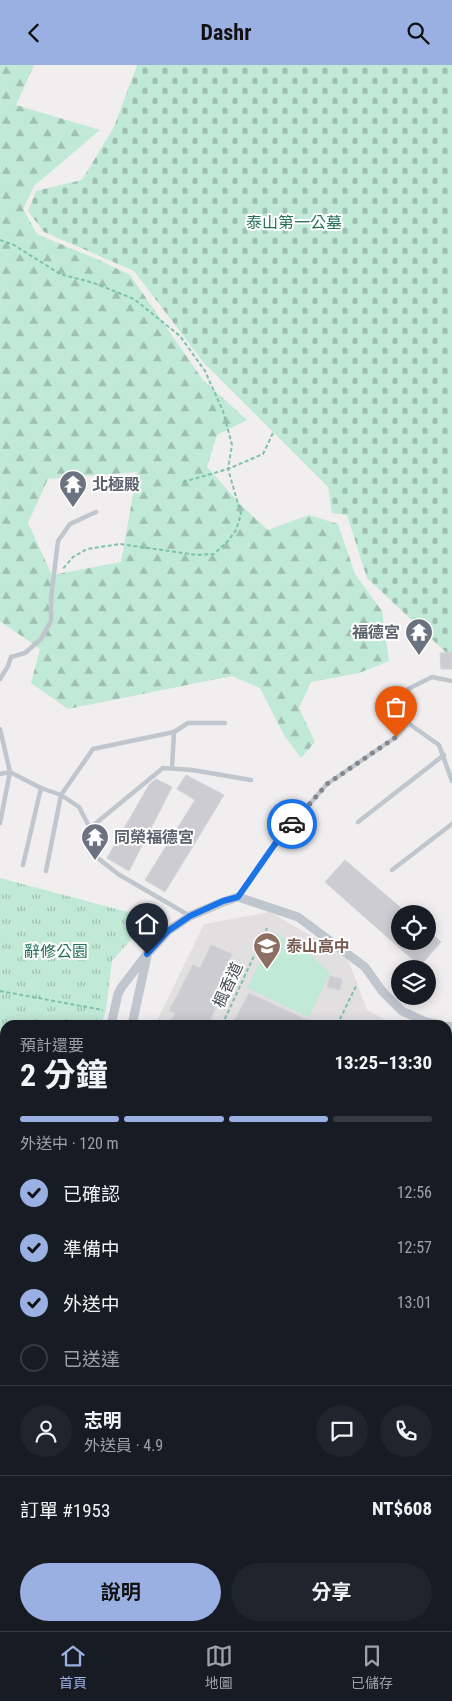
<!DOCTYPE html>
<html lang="zh-TW">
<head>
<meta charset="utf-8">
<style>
	body { margin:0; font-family:"Roboto Condensed","Noto Sans TC",sans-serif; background:#20242c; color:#f1f3f6; height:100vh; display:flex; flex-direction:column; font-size:19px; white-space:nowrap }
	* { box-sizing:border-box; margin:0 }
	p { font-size:16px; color:#9ea1a6 }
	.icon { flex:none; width:28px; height:28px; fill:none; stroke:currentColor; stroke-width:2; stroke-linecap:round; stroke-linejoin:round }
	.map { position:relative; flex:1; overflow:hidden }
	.drawer { position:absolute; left:0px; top:955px; width:452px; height:611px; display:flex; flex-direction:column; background:#171b24; border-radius:15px 15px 0 0; box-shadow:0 2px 12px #0003 }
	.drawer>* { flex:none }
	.fabs { position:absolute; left:391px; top:840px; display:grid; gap:10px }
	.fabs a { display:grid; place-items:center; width:45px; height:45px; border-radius:50%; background:#171b24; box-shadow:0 2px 12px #0003; font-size:25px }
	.pin { position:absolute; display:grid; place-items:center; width:42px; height:42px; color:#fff; margin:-51px -21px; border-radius:50% 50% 50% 0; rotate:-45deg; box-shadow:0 0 5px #0007 }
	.pin .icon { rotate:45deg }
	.courier { position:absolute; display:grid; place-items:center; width:50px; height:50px; margin:-25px; border:4px solid #1a73e8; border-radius:50%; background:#fff; color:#222; box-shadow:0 1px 6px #0007 }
	.overview em { font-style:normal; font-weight:700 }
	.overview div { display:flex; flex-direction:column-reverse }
	.overview { display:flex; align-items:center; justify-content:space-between; height:85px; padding:0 20px }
	h1 { font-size:32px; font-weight:700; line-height:38px }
	.bar { display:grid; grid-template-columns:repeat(4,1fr); gap:8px 5px; align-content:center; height:60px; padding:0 20px }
	.bar i { height:6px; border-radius:4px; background:#363941 }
	.bar .on { background:#9aafe2 }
	.bar p { grid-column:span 4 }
	.line { display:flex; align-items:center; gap:12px; padding:0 20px; border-top:1px solid #363941 }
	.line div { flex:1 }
	.round { display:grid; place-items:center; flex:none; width:52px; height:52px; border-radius:26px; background:#20242c }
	ol { padding:0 20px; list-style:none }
	li { display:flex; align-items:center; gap:15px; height:55px }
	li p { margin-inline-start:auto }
	li .icon { padding:5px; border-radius:50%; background:#9aafe2; color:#111; stroke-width:4 }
	li:last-child { color:#9ea1a6 }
	li i { width:28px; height:28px; border:2px solid #363941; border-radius:50% }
	.cta { display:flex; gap:10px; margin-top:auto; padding:10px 20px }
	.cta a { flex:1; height:58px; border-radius:30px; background:#9aafe2; color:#111; font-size:20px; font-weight:700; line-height:58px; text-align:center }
	.cta a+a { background:#20242c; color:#f1f3f6 }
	header { display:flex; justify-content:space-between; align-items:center; height:65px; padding:0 20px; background:#9aafe2; color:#111; font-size:22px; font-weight:700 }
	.menu { display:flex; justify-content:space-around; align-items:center; height:70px; border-top:1px solid #363941; background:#171b24; font-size:14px; color:#9ea1a6 }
	.menu a { display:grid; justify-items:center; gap:2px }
	.menu .on { color:#9aafe2 }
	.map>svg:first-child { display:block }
	.education { fill:#e1dfdf }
	.green { fill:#c1e9d7 }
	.forest { fill:url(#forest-firs); fill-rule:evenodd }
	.cemetery { fill:url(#cemetery-stones) }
	.park { fill:url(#park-tufts) }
	.building { fill:#ccccd2; stroke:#d2d3d8 }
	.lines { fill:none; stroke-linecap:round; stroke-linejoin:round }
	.path { stroke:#7ec2ab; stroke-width:2; stroke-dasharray:4 2.5; stroke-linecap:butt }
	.service { stroke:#c0c6ce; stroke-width:4.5 }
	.minor { stroke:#c0c6ce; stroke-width:9 }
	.secondary { stroke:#c3c8d4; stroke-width:12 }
	.done { stroke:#83868d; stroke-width:5; stroke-dasharray:0 9 }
	.route { stroke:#1a73e8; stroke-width:6 }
	.labels { text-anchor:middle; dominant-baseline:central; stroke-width:4; stroke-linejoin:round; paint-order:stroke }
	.park-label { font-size:16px; fill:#227156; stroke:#fff }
	.worship-label { font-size:16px; font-weight:bold; fill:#5b616d; stroke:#fff; text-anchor:start }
	.education-label { font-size:16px; font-weight:bold; fill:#785e54; stroke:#fff; text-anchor:start }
	.street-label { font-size:16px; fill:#484e59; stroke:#fff }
</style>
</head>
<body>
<header><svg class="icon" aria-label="back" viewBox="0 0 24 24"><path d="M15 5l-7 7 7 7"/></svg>Dashr<svg class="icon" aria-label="search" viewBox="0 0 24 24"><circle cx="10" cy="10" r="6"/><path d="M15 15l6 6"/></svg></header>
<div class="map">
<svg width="452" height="1566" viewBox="0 0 452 1566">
	<defs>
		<pattern id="forest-firs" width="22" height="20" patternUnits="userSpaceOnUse" patternTransform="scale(1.25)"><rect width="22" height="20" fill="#c1e9d7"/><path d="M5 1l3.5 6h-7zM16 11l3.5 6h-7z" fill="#9fbfb1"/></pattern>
		<pattern id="cemetery-stones" width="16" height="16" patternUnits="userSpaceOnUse" patternTransform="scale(1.25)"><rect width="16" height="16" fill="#c1e9d7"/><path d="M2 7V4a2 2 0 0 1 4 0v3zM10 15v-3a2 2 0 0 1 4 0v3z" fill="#9fbfb1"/></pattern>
		<pattern id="park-tufts" width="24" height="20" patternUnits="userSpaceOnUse" patternTransform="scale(1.25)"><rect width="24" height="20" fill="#c1e9d7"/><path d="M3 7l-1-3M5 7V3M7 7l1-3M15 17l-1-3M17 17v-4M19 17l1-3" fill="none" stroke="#9fbfb1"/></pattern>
	</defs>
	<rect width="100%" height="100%" fill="#f0eeee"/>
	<polygon class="education" points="270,847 347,892 367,945 396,960 155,960 204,859"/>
	<g class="green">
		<polygon points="275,868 305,885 330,908 309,952 247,923"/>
		<polygon points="0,1221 5,1222 5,1432 0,1427"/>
	</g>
	<path class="forest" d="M0 0H34L16 40 100 65 34 121 23 144 37 169 99 195 130 210 203 315 247 355 217 370 207 402 241 440 268 465 309 450 338 459 355 509 382 546 389 596 359 608 311 617 299 643 315 677 301 693 284 670 260 623 232 611 68 644 31 618 40 584 0 556ZM137 407 121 497 52 510 28 458 48 414Z"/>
	<polygon class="cemetery" points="137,0 452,0 452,593 367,513 347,450 332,448 328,422 204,298 134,206 44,167 28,146 36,126 82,115 114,62"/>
	<polygon class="park" points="0,813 150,853 112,896 106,944 101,960 5,960 5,998 0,1002"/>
	<g class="building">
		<polygon points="452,587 452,604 441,604 440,588"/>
		<polygon points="186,710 224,730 165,827 145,815 195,735 177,724"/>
		<polygon points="156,714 172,722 129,806 107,793 149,720"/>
		<polygon points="345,795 408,849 400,849 400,876 428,876 428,865 441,877 420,901 325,817"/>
		<polygon points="211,880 232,889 222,910 226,919 208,960 192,955 190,960 169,960 175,948 169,946 193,900 200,903"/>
		<polygon points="330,911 342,914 340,925 327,922"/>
		<polygon points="249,928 318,960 232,960"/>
	</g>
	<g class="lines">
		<g class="path">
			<polyline points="0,175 14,180 60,209 94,218 134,234 180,271 205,306 223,346 232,380 228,404 241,449 236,465 228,476 214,489 197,490 120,479 87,484 73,492 62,505"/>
			<polyline points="183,417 228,404 263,389 273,368"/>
			<polyline points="0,926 103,945"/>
			<polyline points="222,960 267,863"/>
			<polyline points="337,960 357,919"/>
			<polyline points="448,1319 452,1321"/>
		</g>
		<g class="service">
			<polyline points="0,614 8,601 11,592 25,588 41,574 51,556 51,533 58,476 70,459 96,447"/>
			<polyline points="408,658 439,680 452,716"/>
			<polyline points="0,664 10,707 41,723 61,730 79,742 90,763 94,790 118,809 190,851"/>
			<polyline points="172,703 174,667 188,658 225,658"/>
			<polyline points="0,709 10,707 0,758"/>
			<polyline points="358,757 444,690"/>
			<polyline points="90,763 163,703 192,705 251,715"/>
			<polyline points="23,800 41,723"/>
			<polyline points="392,805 452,759"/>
			<polyline points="46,806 61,730 93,684 174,667"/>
			<polyline points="238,832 275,779 327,719 396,672 408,658 410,641 408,624 432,612 452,616"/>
			<polyline points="0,1018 5,1019"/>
			<polyline points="448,1164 452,1165"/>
			<polyline points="448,1402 452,1406"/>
			<polyline points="0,1510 5,1504"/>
			<polyline points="430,1561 433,1566"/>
			<polyline points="30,1565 31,1566"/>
			<polyline points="21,1566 25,1561"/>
		</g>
		<g class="minor">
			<polyline points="111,960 118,929 121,923 147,889 168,866 190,851 223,837 238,832 298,852 365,902 382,926 402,946 426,957 440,960"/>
			<polyline points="132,960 147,891"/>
			<polyline points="448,961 452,962"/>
			<polyline points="0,1447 5,1452"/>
			<polyline points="140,1561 147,1566"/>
		</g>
		<g class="secondary">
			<polyline points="448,1222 452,1205"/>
			<polyline points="328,1566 332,1561"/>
		</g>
	</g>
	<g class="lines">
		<polyline class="done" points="292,759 327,719 396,672"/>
		<polyline class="route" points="147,889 168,866 190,851 223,836 238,832 275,779 292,759"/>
	</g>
	<defs>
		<g id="temple-pin" transform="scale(1.4375)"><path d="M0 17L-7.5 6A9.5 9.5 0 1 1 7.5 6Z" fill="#6b7280" stroke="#fff"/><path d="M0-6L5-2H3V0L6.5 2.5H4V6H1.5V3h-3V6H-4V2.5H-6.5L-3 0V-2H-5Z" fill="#fff"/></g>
		<g id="school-pin" transform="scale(1.4375)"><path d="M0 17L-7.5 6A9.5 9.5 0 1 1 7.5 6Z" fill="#8d6e63" stroke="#fff"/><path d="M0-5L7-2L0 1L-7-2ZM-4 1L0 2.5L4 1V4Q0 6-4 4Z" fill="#fff"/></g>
	</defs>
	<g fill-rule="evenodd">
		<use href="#temple-pin" x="73" y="419"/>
		<use href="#temple-pin" x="419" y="567"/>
		<use href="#temple-pin" x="95" y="772"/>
		<use href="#school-pin" x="267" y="881"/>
	</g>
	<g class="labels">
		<g class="park-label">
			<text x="294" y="157">泰山第一公墓</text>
			<text x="56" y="886">辭修公園</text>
		</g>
		<g class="worship-label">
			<text x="92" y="419">北極殿</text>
			<text x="400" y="567" text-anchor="end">福德宮</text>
			<text x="114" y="772">同榮福德宮</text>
		</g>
		<g class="education-label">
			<text x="286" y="881">泰山高中</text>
		</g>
		<g class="street-label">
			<text transform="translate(228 920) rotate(-65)">楓香道</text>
		</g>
	</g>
</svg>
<div class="fabs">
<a><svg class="icon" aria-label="locate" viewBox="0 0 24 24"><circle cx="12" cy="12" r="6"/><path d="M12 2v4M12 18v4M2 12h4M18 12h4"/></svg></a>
<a><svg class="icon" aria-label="layers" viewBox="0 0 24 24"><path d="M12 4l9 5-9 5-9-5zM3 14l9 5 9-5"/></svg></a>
</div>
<div class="pin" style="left:396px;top:672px;background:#ea580c"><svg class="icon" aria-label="bag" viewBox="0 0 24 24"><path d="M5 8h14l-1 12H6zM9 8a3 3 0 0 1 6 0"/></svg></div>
<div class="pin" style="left:147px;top:889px;background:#1f2937"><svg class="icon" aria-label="home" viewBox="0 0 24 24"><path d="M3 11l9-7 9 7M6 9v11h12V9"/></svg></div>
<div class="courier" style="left:292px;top:759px"><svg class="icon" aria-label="car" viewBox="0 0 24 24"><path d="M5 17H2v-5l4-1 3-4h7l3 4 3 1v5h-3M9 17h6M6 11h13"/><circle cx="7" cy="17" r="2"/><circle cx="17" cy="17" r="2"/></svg></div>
<section class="drawer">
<div class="overview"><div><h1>2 分鐘</h1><p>預計還要</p></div><em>13:25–13:30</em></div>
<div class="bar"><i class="on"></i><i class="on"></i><i class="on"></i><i></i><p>外送中 · 120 m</p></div>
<ol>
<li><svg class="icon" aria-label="check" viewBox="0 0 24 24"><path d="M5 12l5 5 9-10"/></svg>已確認<p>12:56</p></li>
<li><svg class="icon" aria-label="check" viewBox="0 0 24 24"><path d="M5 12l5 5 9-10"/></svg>準備中<p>12:57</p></li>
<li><svg class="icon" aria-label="check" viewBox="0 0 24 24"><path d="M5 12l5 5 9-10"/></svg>外送中<p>13:01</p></li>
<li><i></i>已送達</li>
</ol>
<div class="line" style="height:90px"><a class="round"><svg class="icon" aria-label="person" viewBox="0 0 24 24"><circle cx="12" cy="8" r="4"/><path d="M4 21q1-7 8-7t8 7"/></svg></a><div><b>志明</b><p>外送員 · 4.9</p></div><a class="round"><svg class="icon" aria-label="chat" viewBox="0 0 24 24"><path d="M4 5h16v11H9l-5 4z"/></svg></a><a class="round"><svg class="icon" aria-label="phone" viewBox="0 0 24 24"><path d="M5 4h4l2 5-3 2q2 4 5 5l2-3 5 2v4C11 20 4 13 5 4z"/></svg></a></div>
<div class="line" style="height:65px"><div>訂單 #1953</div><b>NT$608</b></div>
<div class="cta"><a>說明</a><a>分享</a></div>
</section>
</div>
<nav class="menu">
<a class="on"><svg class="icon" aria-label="home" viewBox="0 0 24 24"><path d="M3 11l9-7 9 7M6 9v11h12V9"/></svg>首頁</a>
<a><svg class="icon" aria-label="map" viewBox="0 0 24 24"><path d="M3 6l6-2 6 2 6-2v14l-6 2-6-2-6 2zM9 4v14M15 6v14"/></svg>地圖</a>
<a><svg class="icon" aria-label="saved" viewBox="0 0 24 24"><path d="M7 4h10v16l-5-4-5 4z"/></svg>已儲存</a>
</nav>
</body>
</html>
